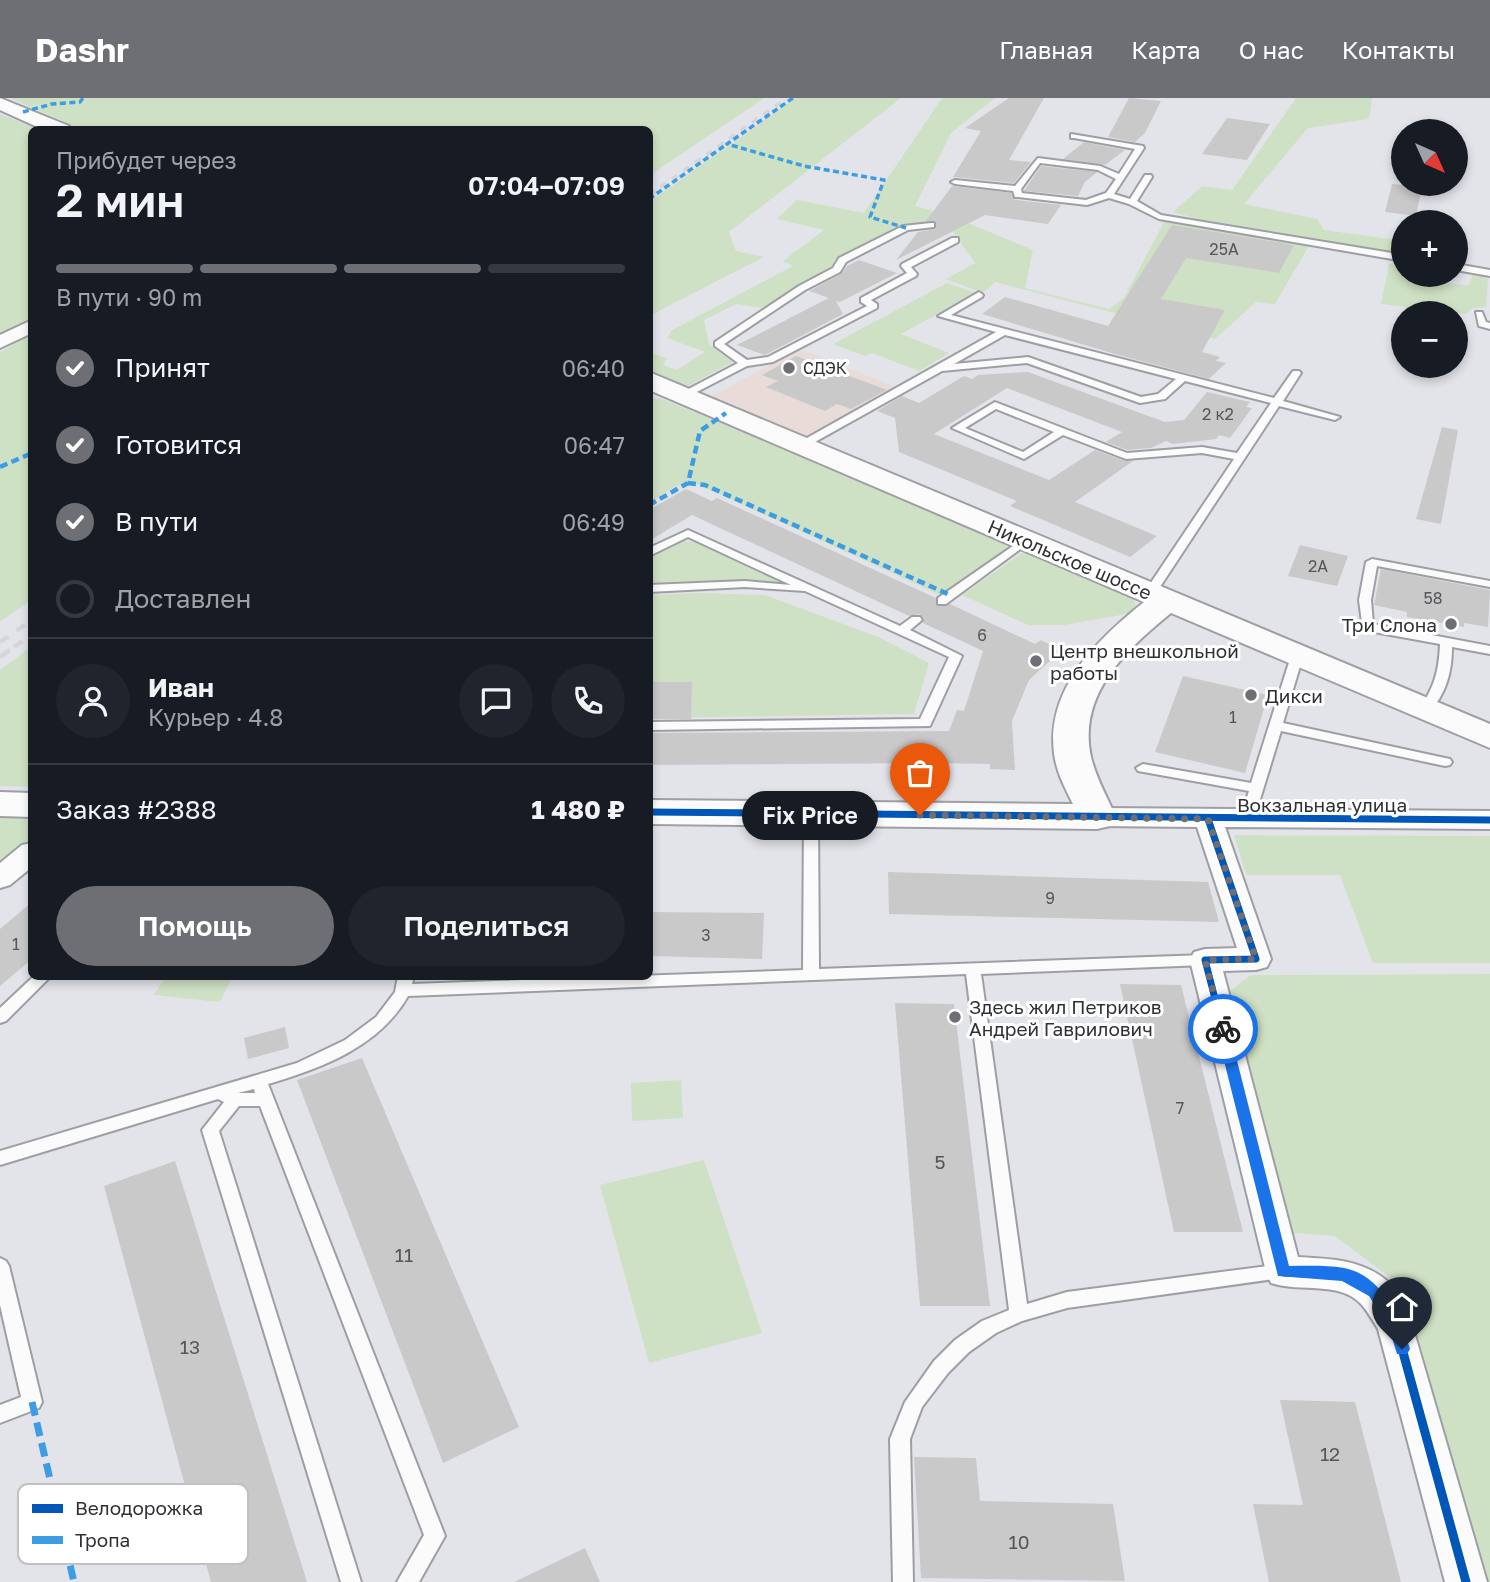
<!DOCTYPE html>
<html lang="ru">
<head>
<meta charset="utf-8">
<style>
	body { margin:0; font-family:"Golos Text",sans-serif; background:#20242c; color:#f1f3f6; height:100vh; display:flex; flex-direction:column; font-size:26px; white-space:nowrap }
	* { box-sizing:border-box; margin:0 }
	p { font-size:23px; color:#9ea1a6 }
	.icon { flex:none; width:38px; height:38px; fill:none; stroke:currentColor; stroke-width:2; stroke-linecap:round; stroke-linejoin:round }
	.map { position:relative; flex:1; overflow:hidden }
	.sheet { position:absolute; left:28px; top:28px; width:625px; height:854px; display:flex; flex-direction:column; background:#171b24; border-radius:10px; box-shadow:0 4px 10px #0003 }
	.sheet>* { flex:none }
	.needle { width:46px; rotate:135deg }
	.tools { position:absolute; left:1391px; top:21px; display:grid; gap:14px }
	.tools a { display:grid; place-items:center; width:77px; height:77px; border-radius:50%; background:#171b24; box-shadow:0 4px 10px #0003; font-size:35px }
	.pin { position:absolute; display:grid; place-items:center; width:60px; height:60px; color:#fff; margin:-72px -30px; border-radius:50% 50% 50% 0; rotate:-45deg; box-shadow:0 0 7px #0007 }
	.pin .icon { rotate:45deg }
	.courier { position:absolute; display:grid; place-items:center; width:70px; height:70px; margin:-35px; border:5px solid #1a73e8; border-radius:50%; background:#fff; color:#222; box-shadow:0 2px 9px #0007 }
	.bubble { position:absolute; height:49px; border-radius:24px; background:#171b24; box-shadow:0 4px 10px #0003; font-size:23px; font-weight:600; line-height:49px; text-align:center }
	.head em { font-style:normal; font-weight:600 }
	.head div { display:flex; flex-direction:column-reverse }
	.head { display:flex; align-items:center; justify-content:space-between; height:119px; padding:0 28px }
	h1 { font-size:46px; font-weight:600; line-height:52px }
	.bar { display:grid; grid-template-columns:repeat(4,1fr); gap:10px 7px; align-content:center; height:84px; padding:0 28px }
	.bar i { height:9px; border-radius:5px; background:#363941 }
	.bar .current { background:#6d6f74 }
	.bar p { grid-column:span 4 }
	.line { display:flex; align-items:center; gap:18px; padding:0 28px; border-top:2px solid #363941 }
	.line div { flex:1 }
	.round { display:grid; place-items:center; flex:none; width:74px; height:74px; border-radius:37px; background:#20242c }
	ol { padding:0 28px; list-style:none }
	li { display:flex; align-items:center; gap:21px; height:77px }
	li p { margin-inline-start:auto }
	li .icon { padding:7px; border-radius:50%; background:#6d6f74; color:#fff; stroke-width:4 }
	li:last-child { color:#9ea1a6 }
	li i { width:38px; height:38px; border:4px solid #363941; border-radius:50% }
	.cta { display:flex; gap:14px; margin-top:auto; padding:14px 28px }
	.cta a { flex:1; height:80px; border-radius:42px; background:#6d6f74; color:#fff; font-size:28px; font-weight:600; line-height:80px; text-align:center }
	.cta a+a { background:#20242c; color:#f1f3f6 }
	header { display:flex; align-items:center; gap:42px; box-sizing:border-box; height:98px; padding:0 35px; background:#6d6f74; color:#fff }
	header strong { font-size:33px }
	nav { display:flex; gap:38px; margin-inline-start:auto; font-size:24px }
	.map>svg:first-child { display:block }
	.commercial { fill:#e8dbd8 }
	.green { fill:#cfe1c4 }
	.building { fill:#cac9ca }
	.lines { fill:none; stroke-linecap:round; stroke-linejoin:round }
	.lane-casing { stroke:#9d9fa4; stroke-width:4 }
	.street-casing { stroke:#9d9fa4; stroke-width:4 }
	.secondary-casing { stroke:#9d9fa4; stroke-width:4 }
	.lane { fill:#fbfbfc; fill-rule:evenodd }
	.street { fill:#fbfbfc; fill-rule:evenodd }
	.secondary { fill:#fbfbfc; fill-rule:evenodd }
	.rail-far2 { stroke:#d5d6d7; stroke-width:3.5; stroke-dasharray:7 7; stroke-linecap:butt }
	.rail-far1 { stroke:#d5d6d7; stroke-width:4.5; stroke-dasharray:10 10; stroke-linecap:butt }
	.rail { stroke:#d5d6d7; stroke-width:5; stroke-dasharray:12 12; stroke-linecap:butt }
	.quiet-far2 { stroke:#3d9de2; stroke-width:3.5; stroke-dasharray:6 3.5; stroke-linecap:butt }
	.quiet-far1 { stroke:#3d9de2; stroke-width:4.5; stroke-dasharray:8 4.5; stroke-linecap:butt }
	.quiet { stroke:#3d9de2; stroke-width:7; stroke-dasharray:14 7; stroke-linecap:butt }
	.cycleway-far1-casing { stroke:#fff; stroke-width:11 }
	.cycleway-casing { stroke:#fff; stroke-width:13 }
	.cycleway-far1 { stroke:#0057b8; stroke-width:7 }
	.cycleway { stroke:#0057b8; stroke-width:9 }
	.route { fill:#1a73e8 }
	.done { stroke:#6d6f74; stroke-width:7; stroke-dasharray:0 12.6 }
	.poi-dot { fill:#6d6f74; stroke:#fff; stroke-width:2.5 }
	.labels { text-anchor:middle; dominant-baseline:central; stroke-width:6; stroke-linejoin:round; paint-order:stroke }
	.number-label { font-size:16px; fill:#55565a }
	.far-poi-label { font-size:16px; fill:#2e3034; stroke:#fff; text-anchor:start }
	.street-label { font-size:19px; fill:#2e3034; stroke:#fff }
	.poi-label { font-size:19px; fill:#2e3034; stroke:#fff; text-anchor:start }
	.near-number-label { font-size:19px; fill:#55565a }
	.key { fill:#fff; stroke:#c0c1c2; stroke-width:2 }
	.key-label { font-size:19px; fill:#2e3034 }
</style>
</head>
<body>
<header>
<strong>Dashr</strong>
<nav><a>Главная</a><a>Карта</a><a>О нас</a><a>Контакты</a></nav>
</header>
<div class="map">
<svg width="1490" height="1484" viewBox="0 0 1490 1484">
	<rect width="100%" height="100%" fill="#e2e4ea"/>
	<polygon class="commercial" points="800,251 813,256 898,290 805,340 708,300"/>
	<g class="green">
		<polygon points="10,0 764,0 649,78 649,32 83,32"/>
		<polygon points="796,0 901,0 729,134 736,153 764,159 649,218 649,104"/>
		<polygon points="942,0 995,0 951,35 915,108 951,118 1033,152 1025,190 1109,211 1124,200 1165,122 1310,146 1275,206 1256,204 1215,241 995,184 983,195 946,181 975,165 948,127 957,122 933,123 895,130 835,161 831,171 763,210 736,206 704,222 709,246 733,264 686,289 649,272 649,254 667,260 663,267 677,272 705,254 667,240 672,232 793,168 783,163 824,132 777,121 797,102 864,115"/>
		<polygon points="1296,0 1372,0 1369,21 1308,30 1244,106 1317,121 1324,132 1397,142 1398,155 1198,121 1173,114 1202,88 1232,92"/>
		<polygon points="0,16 37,31 32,32 31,221 0,238"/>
		<path d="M1389 166 1403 168 1404 177H1433C1441 185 1457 187 1469 187L1473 175 1484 177 1488 181 1486 209 1473 210 1466 216 1381 206Z"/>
		<polygon points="947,185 976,195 901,236 949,255 919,273 872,255 865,258 833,246"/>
		<polygon points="31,236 31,502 0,524 0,254"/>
		<polygon points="660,300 1005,444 1007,450 940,497 691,383 684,384 649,404 649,301"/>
		<polygon points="683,443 698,444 784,484 774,487 649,489 649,459 672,446"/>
		<polygon points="1032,454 1132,497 1136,508 1127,516 1064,527 1028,527 962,497 1022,455"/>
		<polygon points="702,495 765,497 878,539 929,565 914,616 649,620 649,497"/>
		<polygon points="31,549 31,689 0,688 0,572"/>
		<polygon points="0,719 31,721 31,743 0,769"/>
		<polygon points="1234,737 1490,738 1490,865 1373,865 1340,777 1246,777"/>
		<polygon points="1490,876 1490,1484 1481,1484 1397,1185 1335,1138 1294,1135 1223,898 1251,877"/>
		<polygon points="166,878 232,878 232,879 220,904 154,897"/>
		<polygon points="681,982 683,1020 632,1023 631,985"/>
		<polygon points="704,1062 762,1235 649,1265 600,1087"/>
	</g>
	<g class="building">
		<polygon points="1009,0 1044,0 1009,62 1031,64 1014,85 953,79 981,33 965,30"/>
		<polygon points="1129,0 1161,3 1145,35 1135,44 1108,39"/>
		<polygon points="1227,20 1270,26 1247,62 1202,56"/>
		<polygon points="1084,44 1103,48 1099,56 1103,48 1125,52 1105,67 1063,61"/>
		<polygon points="1041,68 1097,74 1085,84 1078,98 1024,93"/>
		<polygon points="1392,86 1422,89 1416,118 1385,114"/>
		<polygon points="952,88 1011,95 1015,102 1061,107 1048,126 985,117 896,162 918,134 936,131 936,123 926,123"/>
		<polygon points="1172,127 1294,147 1279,175 1186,160 1161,201 1225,212 1202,254 1220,259 1216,263 1226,265 1209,281 1115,256 982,216 1005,199 1108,228"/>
		<polygon points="859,162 897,175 840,204 836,203 843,216 765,257 737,247 829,200 809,193 841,176 847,168"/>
		<polygon points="796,258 887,292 851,311 837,306 825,313 766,289 778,283 762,277"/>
		<polygon points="1028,274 1165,324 1184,322 1207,294 1250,304 1246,309 1252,310 1230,340 1219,337 1216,341 1173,346 1166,343 1151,350 1127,352 1106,344 1122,334 1007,290 934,336 1049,382 1095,352 1125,363 1133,363 1075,404 1157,438 1130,459 1010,408 1017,403 899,354 895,320 877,313 902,298 919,305 964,278 972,281 978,277"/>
		<polygon points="1442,329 1458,332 1441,426 1416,421"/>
		<polygon points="686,391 712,403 717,400 936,500 936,508 950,506 1035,546 1041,542 1061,553 1029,582 1012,623 1015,672 990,671 990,666 938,665 649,667 649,635 949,633 957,612 964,613 983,553 923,525 924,521 920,516 909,518 692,417 649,443 649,412"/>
		<polygon points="1300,447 1348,458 1337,488 1288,478"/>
		<polygon points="1381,471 1490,492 1488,529 1464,525 1464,529 1407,519 1407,514 1374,507"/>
		<polygon points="1183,578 1268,597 1245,675 1155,654"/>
		<polygon points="652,584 692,584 691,621 650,621"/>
		<polygon points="888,774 1208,784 1219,824 889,816"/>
		<polygon points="32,804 32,861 0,888 0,831"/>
		<polygon points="649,814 764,815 762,861 649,858"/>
		<polygon points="1120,886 1181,887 1243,1134 1174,1134"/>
		<polygon points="895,905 954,906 990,1208 920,1208"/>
		<polygon points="285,929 289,950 248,961 244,940"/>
		<polygon points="362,960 519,1329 443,1365 297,982"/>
		<polygon points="175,1063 307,1484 211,1484 104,1088"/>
		<polygon points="1280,1302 1355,1304 1401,1484 1269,1484 1253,1406 1303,1407"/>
		<polygon points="914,1359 976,1360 980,1403 1113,1406 1125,1483 921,1480"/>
		<polygon points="585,1450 600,1484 514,1484"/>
	</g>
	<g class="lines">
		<g class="lane-casing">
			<g id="lane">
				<path d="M1071 36 1143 48 1144 50 1114 96 1130 101 1145 77H1151L1152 79 1137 103 1161 117 1404 157V163L1159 121 1129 106 1109 100 1087 107 1018 99H1015L1013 93 955 86 951 84 955 82 1015 88 1038 60 1100 68 1119 76 1135 51 1074 40H1071ZM1040 65 1098 72 1116 81 1106 95 1086 102 1022 95 1021 91Z"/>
				<polygon points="931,125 934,125 934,129 908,132 846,164 840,174 805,192 724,246 747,262 768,259 867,208 861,204 861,200 907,175 901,168 902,166 952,140 958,140 958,144 911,169 917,176 916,178 871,202 877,206 877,210 773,264 747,268 687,299 681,299 681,295 738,265 715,248 715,244 799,188 833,170 839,160 903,128"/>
				<polygon points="1456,166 1490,172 1490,178 1456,172"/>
				<path d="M979 194 983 197 982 199 951 217 1274 300 1293 273H1299L1301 275 1283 303 1340 319 1335 322 1279 308 1156 495 1150 499 1144 495 1234 361 1202 355 1126 361 1063 337 1024 361 952 330 995 304 1127 355 1202 349 1237 355 1271 305 1185 283 1165 301 1140 305 1027 265 942 273 806 349H798V345L996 234 938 218ZM1005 237 1176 281 1158 296 1141 299 1028 259 954 266ZM996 311 1054 334 1023 354 965 330Z"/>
				<polygon points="1476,214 1482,214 1486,224 1490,225 1490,231 1479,228"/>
				<polygon points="688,432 900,528 912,519 920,519 922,522 910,532 962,558 930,628 649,632 649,624 920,621 949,559 805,493 745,489 649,494 649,487 745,483 791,487 688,439 649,458 649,450"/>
				<polygon points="1026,439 1030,440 1030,444 946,506 938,506 938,500"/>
				<path d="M1372 461 1490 483V489L1377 468 1371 502 1373 526 1490 548V556L1452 549C1452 575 1446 595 1429 615L1424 616 1418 612C1434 591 1439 573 1440 546L1363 532 1359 502 1366 464Z"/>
				<polygon points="1297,554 1303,558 1283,625 1445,660 1450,661 1452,664 1450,667 1445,668 1281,633 1254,721 1247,726 1240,721 1249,693 1138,673 1136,670 1143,666 1251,685 1291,558"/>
				<path d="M811 711 818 716 819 871 1205 857 1210 858 1213 862 1210 866 1205 867 981 876 1027 1206 1067 1194 1283 1166 1289 1169 1292 1174 1289 1179 1067 1210 1022 1223 996 1235 969 1254 948 1275 922 1309 910 1341 913 1484H893L890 1341 905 1304 934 1263 955 1242 982 1223 1009 1212 966 876 408 898C379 949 322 970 268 986L445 1438 419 1484H397L424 1437 260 1008H239L219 1033 361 1484H341L202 1032 224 1004 218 1001 0 1067V1053L297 965 345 942 376 919 395 894 398 878H414L412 886 803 872 804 716ZM254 991 255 995H238Z"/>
				<polygon points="34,878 51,878 6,923 0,925 0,910"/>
				<polygon points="0,1160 6,1163 9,1168 42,1304 39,1310 0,1325 0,1307 21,1299 0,1207"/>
			</g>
		</g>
		<g class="street-casing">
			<g id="street">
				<polygon points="32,222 32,235 0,250 0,237"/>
				<path d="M1097 710 1490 713V731L1225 729 1271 861 1267 869 1256 872 1223 873 1298 1159C1330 1161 1360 1161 1386 1182 1395 1190 1401 1204 1408 1213L1487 1484H1445L1378 1231C1373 1223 1368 1214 1362 1207 1340 1182 1300 1195 1271 1185L1266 1174 1190 862 1194 854 1205 851 1237 850 1197 729 1097 728 1087 725 1083 719 1087 713Z"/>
				<polygon points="32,745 32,769 10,787 0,790 0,765 22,747"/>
			</g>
		</g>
		<g class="secondary-casing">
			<g id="secondary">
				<polygon points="0,0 69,28 72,32 44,32 0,12"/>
				<path d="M649 274 1490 626V650L1171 515C1127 551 1077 596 1091 659 1096 680 1107 699 1116 719L1110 728 1097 731 649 726V702L1073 706C1065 690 1056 673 1054 655 1046 590 1098 541 1144 504L649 292Z"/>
				<polygon points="0,694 32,695 32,719 0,718"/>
			</g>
		</g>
		<use href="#lane" class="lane"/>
		<use href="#street" class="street"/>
		<use href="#secondary" class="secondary"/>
		<polyline class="rail-far2" points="649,97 787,0"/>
		<g class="rail-far1">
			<polyline points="0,544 32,522"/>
			<polyline points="14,549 32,537"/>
		</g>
		<polyline class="rail" points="0,559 17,547"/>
		<g class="quiet-far2">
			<polyline points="793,0 727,46 804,68 884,82 870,119 906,130"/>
			<polyline points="23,14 52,6 80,4 83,0"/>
			<polyline points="649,101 727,46"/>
		</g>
		<g class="quiet-far1">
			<polyline points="0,369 32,355"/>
			<polyline points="688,385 705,387 950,497"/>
			<polyline points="649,407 688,385 700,333 726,315"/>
		</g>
		<polyline class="quiet" points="32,1304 74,1484"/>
		<g class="cycleway-far1-casing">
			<g id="cycleway-far1">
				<polyline points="649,714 1490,722"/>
				<polyline points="1208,721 1256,861 1205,862 1229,955"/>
			</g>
		</g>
		<g class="cycleway-casing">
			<polyline id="cycleway" points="1228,953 1284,1174 1345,1177 1374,1194 1395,1225 1466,1484"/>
		</g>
		<use href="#cycleway-far1" class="cycleway-far1"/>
		<use href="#cycleway" class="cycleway"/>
	</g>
	<path class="route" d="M1223 927 1229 931 1289 1168C1307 1168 1326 1167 1344 1170 1381 1177 1401 1219 1410 1251L1407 1256H1397L1388 1227 1369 1198 1342 1183 1278 1178 1216 931Z"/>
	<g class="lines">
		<polyline class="done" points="920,717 1208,721 1256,861 1205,862 1223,931"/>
	</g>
	<g class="poi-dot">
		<circle cx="789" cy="270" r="7"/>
		<circle cx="1451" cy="526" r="7"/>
		<circle cx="1036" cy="563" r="7"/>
		<circle cx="1251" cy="597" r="7"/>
		<circle cx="955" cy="919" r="7"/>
	</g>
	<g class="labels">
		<g class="number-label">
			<text x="1224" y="151">25А</text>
			<text x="1218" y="316">2 к2</text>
			<text x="1318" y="468">2А</text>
			<text x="1433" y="500">58</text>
			<text x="982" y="537">6</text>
			<text x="1233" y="619">1</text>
			<text x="1050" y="800">9</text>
			<text x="706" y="837">3</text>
			<text x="16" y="846">1</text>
			<text x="1180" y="1010">7</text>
		</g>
		<g class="far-poi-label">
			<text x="803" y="270">СДЭК</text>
		</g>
		<g class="street-label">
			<text transform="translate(1070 461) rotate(23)">Никольское шоссе</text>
			<text x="1322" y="706">Вокзальная улица</text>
		</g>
		<g class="poi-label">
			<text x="1437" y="526" text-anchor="end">Три Слона</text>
			<text x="1050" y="552">Центр внешкольной<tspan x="1050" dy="22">работы</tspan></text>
			<text x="1265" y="597">Дикси</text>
			<text x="969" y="908">Здесь жил Петриков<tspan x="969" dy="22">Андрей Гаврилович</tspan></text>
		</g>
		<g class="near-number-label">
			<text x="940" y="1063">5</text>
			<text x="404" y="1156">11</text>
			<text x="190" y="1248">13</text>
			<text x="1330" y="1355">12</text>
			<text x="1019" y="1443">10</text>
		</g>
	</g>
	<rect x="18" y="1386" width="230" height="80" rx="10" class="key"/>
	<rect x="32" y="1406" width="31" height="9" fill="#0057b8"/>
	<rect x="32" y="1438" width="31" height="8" fill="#3d9de2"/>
	<g class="key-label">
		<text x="75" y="1417">Велодорожка</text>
		<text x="75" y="1449">Тропа</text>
	</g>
</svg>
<div class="tools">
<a><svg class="needle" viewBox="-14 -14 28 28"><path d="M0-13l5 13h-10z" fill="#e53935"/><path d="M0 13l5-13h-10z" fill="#9ea1a6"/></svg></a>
<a>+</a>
<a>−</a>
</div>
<div class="pin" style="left:920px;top:717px;background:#ea580c"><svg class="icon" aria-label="bag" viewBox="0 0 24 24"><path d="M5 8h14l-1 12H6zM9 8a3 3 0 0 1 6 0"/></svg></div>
<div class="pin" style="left:1402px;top:1251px;background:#1f2937"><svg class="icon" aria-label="home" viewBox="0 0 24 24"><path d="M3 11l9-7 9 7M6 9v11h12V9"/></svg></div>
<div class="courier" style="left:1223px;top:931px"><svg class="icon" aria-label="bike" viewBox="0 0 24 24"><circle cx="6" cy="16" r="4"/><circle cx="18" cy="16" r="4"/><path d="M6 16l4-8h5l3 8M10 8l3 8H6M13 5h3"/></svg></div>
<div class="bubble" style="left:742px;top:693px;width:136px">Fix Price</div>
<section class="sheet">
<div class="head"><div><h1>2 мин</h1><p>Прибудет через</p></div><em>07:04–07:09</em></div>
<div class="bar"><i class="current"></i><i class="current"></i><i class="current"></i><i></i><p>В пути · 90 m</p></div>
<ol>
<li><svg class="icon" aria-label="check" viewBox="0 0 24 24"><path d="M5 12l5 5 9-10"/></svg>Принят<p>06:40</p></li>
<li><svg class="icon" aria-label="check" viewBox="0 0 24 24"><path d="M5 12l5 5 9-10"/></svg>Готовится<p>06:47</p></li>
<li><svg class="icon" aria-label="check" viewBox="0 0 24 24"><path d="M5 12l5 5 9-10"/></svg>В пути<p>06:49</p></li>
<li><i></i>Доставлен</li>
</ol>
<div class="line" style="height:126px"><a class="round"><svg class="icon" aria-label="person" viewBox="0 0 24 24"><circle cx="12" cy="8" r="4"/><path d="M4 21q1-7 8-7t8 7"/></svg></a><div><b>Иван</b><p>Курьер · 4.8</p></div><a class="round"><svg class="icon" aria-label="chat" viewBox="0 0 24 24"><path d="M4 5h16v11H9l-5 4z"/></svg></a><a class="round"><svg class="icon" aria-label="phone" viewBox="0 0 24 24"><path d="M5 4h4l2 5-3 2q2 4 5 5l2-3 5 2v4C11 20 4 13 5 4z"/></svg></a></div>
<div class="line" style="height:91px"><div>Заказ #2388</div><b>1 480 ₽</b></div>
<div class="cta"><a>Помощь</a><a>Поделиться</a></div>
</section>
</div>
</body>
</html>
